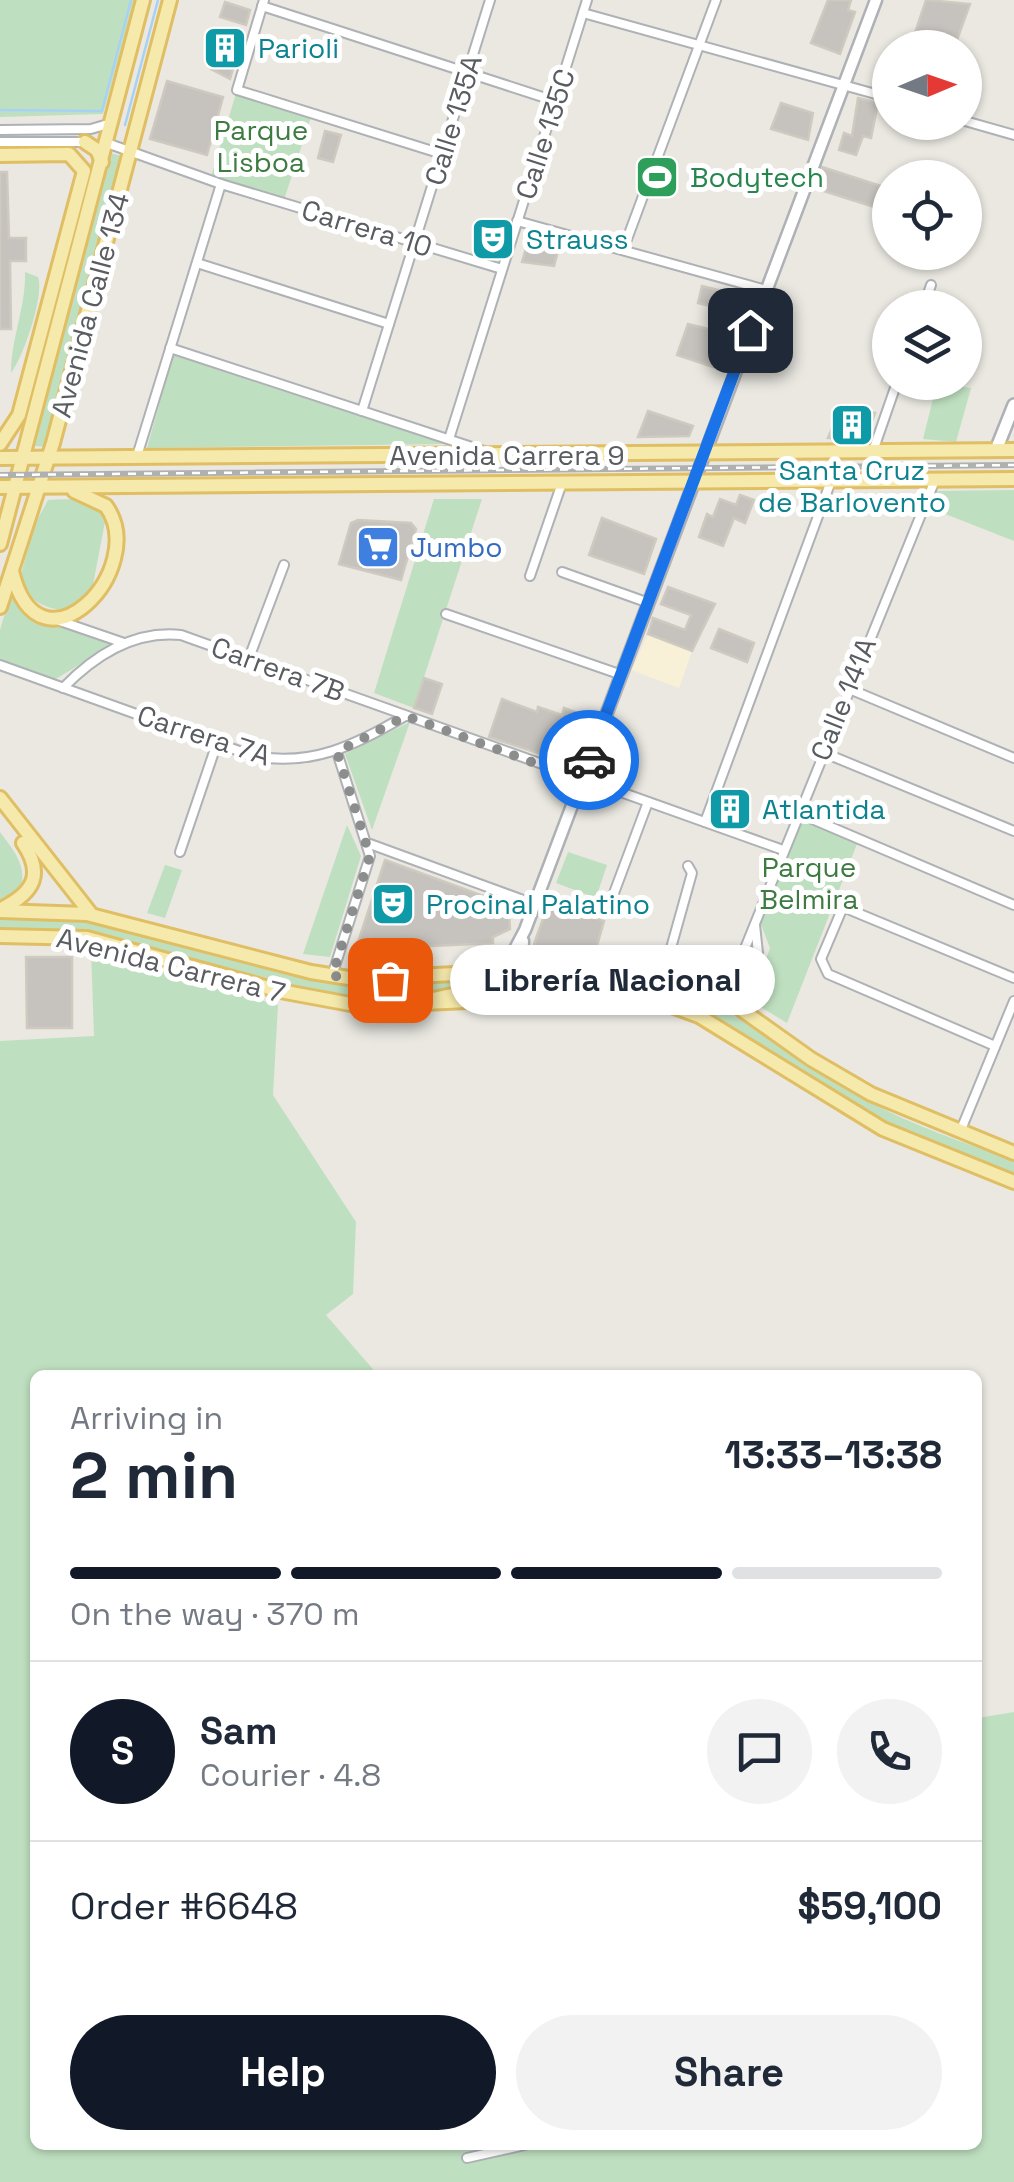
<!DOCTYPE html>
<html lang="en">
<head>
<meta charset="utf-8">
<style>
	body { margin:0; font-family:"Space Grotesk",sans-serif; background:#f2f2f3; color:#1f2937; height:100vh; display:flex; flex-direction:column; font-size:38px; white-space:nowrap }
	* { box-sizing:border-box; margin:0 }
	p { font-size:32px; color:#747a83 }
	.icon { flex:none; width:55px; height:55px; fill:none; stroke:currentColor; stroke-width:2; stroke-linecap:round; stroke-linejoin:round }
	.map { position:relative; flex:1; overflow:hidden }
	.side { position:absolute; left:30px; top:1370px; width:952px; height:780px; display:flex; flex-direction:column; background:#fff; border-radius:15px; box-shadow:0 2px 8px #0004 }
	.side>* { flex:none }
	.needle { width:65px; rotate:88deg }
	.tools { position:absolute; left:872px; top:30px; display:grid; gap:20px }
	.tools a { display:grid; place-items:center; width:110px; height:110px; border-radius:50%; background:#fff; box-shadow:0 2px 8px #0004; font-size:50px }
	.pin { position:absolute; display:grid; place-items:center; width:85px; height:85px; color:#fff; margin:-42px; border-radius:20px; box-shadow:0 5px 15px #0006 }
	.courier { position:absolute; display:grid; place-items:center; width:100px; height:100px; margin:-50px; border:8px solid #1a73e8; border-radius:50%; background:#fff; color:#222; box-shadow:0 2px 12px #0007 }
	.bubble { position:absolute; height:70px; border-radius:35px; background:#fff; box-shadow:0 2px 8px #0004; font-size:32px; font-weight:800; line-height:70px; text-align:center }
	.head em { font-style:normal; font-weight:800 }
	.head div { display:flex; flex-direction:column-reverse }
	.head { display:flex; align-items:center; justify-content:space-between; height:170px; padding:0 40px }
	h1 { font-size:65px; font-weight:800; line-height:75px }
	.bar { display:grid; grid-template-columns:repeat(4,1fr); gap:15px 10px; align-content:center; height:120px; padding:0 40px }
	.bar i { height:12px; border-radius:8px; background:#e0e1e3 }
	.bar .on { background:#111827 }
	.bar p { grid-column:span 4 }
	.line { display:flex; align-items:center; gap:25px; padding:0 40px; border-top:2px solid #e0e1e3 }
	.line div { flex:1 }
	.round { display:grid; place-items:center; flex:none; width:105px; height:105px; border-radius:52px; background:#f2f2f3 }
	.button { display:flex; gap:20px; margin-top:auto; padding:20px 40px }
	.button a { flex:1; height:115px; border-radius:60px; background:#111827; color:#fff; font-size:40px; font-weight:800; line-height:115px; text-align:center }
	.button a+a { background:#f2f2f3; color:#1f2937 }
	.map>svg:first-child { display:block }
	.commercial { fill:#f9f1d7 }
	.green { fill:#bfe0c0 }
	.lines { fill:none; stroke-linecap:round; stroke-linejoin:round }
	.stream { stroke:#a7d2f4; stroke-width:2.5 }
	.building { fill:#c6c3be; stroke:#cecac0; stroke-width:2.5 }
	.minor-casing { stroke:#aeb1b5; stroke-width:12 }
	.tertiary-casing { stroke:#aeb1b5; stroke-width:15 }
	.secondary-casing { stroke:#adb0b5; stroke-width:16 }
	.primary-casing { stroke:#e0be64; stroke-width:18 }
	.minor { stroke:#fff; stroke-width:8 }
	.tertiary { stroke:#fff; stroke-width:10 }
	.secondary { stroke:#fff; stroke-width:11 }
	.primary { stroke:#f5e9ab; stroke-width:12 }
	.rail-casing { stroke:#afb0b0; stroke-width:6 }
	.rail { stroke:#fff; stroke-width:2.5; stroke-dasharray:8; stroke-linecap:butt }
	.done { stroke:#8c8d8d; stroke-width:10; stroke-dasharray:0 18 }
	.route { stroke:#1a73e8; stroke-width:12 }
	.labels { text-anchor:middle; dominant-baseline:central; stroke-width:10; stroke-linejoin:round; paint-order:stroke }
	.culture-label { font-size:28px; fill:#0d838f; stroke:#fff; text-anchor:start }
	.street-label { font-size:28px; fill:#595c60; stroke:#fff }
	.park-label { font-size:28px; fill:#3d7b40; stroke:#fff }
	.leisure-label { font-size:28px; fill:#27864d; stroke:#fff; text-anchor:start }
	.shop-label { font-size:28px; fill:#366cbe; stroke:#fff; text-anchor:start }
</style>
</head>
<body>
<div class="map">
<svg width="1014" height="2182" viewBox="0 0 1014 2182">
	<rect width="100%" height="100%" fill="#eae8e1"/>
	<polygon class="commercial" points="648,634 692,651 679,688 632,670"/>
	<g class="green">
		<polygon points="0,0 135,0 103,114 0,117"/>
		<polygon points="237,90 312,114 283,203 210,180"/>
		<polygon points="110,153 126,157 48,447 35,446"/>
		<path d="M25 272 38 277C45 296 22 360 11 373 11 338 26 307 25 272Z"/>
		<polygon points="173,355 445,444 147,448"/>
		<polygon points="937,383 971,388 956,442 923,439"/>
		<polygon points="1014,490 1014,541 930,508 936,491"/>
		<polygon points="434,499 482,499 414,708 374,693"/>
		<path d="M48 500C72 499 97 496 105 522L92 590 66 610C42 609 25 599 21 574L35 524Z"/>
		<polygon points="12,589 26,612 114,644 54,680 0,660 0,630"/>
		<polygon points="410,722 372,830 345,754"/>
		<polygon points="801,818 857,844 787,1023 751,1001 770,948 760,922"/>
		<polygon points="347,825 361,856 330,957 303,954"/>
		<path d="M0 832C14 851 27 865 21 889L0 900Z"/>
		<polygon points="568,852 607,865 596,898 556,883"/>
		<polygon points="165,865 182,870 165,918 147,913"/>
		<polygon points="0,916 84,919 267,969 337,983 373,987 496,980 402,1000 336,996 76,929 0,929"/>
		<polygon points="91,950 278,1005 273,1095 356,1222 353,1294 326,1315 378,1375 35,1375 35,2145 978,2145 978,1718 1014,1712 1014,2182 0,2182 0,1041 94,1036"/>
		<path d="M638 975C725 997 789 1055 865 1099 912 1126 964 1142 1014 1161V1176C963 1151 907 1137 858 1110 790 1074 734 1015 660 992 628 983 542 999 526 978Z"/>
	</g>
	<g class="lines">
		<g class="stream">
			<polyline points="0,110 102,111 131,0"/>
			<polyline points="125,125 158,0"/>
		</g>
	</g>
	<g class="building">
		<polygon points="828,0 851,0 848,10 855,12 840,54 811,43"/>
		<polygon points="926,0 970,4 954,48 910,48"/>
		<polygon points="225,2 250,10 246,25 220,17"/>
		<polygon points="215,36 240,44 230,79 211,69"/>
		<polygon points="167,81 223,97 207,155 150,139"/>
		<polygon points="858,98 878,103 871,138 863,136 856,155 839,150 844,133 852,136"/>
		<polygon points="781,103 813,113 808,140 771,129"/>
		<polygon points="325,131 341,135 333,162 318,158"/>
		<polygon points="822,167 890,189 890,212 814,188"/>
		<polygon points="0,172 7,172 9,238 26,238 26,261 10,261 11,329 0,329"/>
		<polygon points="530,235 560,244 554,266 522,262"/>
		<polygon points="702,286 742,296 738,313 698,303"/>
		<polygon points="688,324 732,335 722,370 677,355"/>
		<polygon points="842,405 875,413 865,441 828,438"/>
		<polygon points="648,411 693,426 689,436 638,437"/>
		<polygon points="740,495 754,500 745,523 734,518 723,546 699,537 707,514 713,517 720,499 736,505"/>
		<polygon points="602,518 656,539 644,574 589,555"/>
		<polygon points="358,520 411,523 416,529 401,580 339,564 351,523"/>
		<polygon points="668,587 715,604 692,651 648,634 653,618 685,630 691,615 661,604"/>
		<polygon points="719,629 754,643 747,662 711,648"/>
		<polygon points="424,678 442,684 432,714 414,708"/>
		<polygon points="502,699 537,712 538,707 562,715 564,708 588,717 571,764 489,737"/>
		<polygon points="385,860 492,899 492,906 509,914 510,929 493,937 493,943 371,949 371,941 358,942"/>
		<polygon points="549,902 604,921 596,949 540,951 534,944"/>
		<polygon points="26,957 72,957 72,1028 27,1028"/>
	</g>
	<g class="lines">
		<g class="minor-casing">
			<g id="minor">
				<polyline points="264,0 237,90 442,154"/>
				<polyline points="262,6 555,101"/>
				<polyline points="583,13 890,98"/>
				<polyline points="965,121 1014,135"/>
				<polyline points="0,130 91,129 108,124"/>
				<polyline points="0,142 85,142"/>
				<polyline points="104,142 221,184 502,269"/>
				<polyline points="517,221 766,290"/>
				<polyline points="623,250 716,0"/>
				<polyline points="197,263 389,324"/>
				<polyline points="923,308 931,285"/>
				<polyline points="170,348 484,451"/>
				<polyline points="362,411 490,0"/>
				<polyline points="449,439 587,0"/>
				<polyline points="872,454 897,382"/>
				<polyline points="137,456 221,184"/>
				<polyline points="562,572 649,603"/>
				<polyline points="530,576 562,483"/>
				<polyline points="446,614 622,675"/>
				<polyline points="57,620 124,643"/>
				<polyline points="249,658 284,565"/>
				<path d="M0 665 253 756C312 767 356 745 405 716"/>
				<path d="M63 688C95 655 134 630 181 635L783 850"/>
				<polyline points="847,688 1014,758"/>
				<polyline points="822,752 1014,831"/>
				<polyline points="798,813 1014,905"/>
				<polyline points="705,822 831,481"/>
				<polyline points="370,844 534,904"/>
				<polyline points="180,852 217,743"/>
				<polyline points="614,893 648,802"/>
				<polyline points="664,973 692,873 688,866"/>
				<polyline points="332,976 370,856 337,752"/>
				<polyline points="724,1000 935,480"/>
				<polyline points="735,1005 758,953 755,925"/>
				<polyline points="995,1046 828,974 821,959 843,907 1014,978"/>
				<polyline points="960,1132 1014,1001"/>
				<polyline points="467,2158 525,2145"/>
			</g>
		</g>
		<g class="tertiary-casing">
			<g id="tertiary">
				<polyline points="520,997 523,941"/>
				<polyline points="507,998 506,966 525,930 876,0"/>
			</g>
		</g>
		<g class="secondary-casing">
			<polyline id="secondary" points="996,450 1014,405"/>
		</g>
		<g class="primary-casing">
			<g id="primary">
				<polyline points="85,142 97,150 102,162"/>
				<polyline points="0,155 69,154 84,171 19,415 0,444"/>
				<polyline points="0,458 1014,450"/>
				<polyline points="0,487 1014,479"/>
				<polyline points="0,544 143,0"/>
				<path d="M12 571C39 684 151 569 106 506L74 491"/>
				<polyline points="0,607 53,443 170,0"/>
				<polyline points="0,798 91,914"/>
				<path d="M3 908C34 892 44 874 23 843"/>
				<polyline points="0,911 87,914 311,972 355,979 616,966 664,973 735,1005 811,1059 871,1094 1014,1153"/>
				<polyline points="0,936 87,938 280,991 361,1006 636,993 699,1016 883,1129 1014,1182"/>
				<polyline points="433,999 494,986 518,973"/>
			</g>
		</g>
		<use href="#minor" class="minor"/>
		<use href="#tertiary" class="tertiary"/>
		<use href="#secondary" class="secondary"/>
		<use href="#primary" class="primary"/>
		<g class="rail-casing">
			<polyline id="rail" points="0,475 1014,465"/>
		</g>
		<use href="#rail" class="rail"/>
	</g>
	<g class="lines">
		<polyline class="done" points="390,980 332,976 370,856 337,752 406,716 581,780 589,760"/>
		<polyline class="route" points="589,760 750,330"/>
	</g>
	<defs>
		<g id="building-square" transform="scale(2.25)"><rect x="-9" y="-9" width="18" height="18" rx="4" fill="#0f9aa8" stroke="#fff"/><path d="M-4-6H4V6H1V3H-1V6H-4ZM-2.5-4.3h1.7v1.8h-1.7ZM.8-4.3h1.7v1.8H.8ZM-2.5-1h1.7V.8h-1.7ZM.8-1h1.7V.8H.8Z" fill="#fff"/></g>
		<g id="stadium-square" transform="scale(2.25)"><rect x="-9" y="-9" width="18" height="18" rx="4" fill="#2e9e5b" stroke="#fff"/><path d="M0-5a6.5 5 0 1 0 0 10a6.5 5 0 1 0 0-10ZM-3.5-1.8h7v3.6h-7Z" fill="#fff"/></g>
		<g id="theatre-square" transform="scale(2.25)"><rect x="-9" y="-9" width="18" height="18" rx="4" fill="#0f9aa8" stroke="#fff"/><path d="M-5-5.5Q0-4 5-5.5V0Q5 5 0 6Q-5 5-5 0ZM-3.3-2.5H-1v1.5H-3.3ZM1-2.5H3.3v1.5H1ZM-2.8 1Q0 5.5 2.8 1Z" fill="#fff"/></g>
		<g id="supermarket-square" transform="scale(2.25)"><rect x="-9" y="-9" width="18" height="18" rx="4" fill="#3f7fe0" stroke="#fff"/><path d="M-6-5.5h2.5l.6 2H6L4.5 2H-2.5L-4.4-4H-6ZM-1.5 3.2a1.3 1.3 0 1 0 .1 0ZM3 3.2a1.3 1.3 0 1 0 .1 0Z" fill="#fff"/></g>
	</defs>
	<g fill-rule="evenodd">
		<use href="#building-square" x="225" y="48"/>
		<use href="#stadium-square" x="657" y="177"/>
		<use href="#theatre-square" x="493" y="239"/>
		<use href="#building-square" x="852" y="425"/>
		<use href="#supermarket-square" x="378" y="547"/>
		<use href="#building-square" x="730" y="809"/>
		<use href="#theatre-square" x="393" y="904"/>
	</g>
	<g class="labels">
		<g class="culture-label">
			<text x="258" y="48">Parioli</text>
			<text x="526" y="239">Strauss</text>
			<text x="852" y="470" text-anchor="middle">Santa Cruz<tspan x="852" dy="32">de Barlovento</tspan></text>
			<text x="762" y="809">Atlantida</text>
			<text x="426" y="904">Procinal Palatino</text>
		</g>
		<g class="street-label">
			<text transform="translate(453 120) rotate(-73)">Calle 135A</text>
			<text transform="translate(545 134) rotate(-72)">Calle 135C</text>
			<text transform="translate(367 228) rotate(17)">Carrera 10</text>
			<text transform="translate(90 305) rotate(-75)">Avenida Calle 134</text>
			<text x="507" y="455">Avenida Carrera 9</text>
			<text transform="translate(278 669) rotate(20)">Carrera 7B</text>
			<text transform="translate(843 699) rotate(-68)">Calle 141A</text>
			<text transform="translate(204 735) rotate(18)">Carrera 7A</text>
			<text transform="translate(171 965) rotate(14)">Avenida Carrera 7</text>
		</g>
		<g class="park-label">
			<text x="261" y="130">Parque<tspan x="261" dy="32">Lisboa</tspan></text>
			<text x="809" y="867">Parque<tspan x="809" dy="32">Belmira</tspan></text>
		</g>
		<g class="leisure-label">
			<text x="690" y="177">Bodytech</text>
		</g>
		<g class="shop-label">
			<text x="410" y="547">Jumbo</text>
		</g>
	</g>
</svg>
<div class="tools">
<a><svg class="needle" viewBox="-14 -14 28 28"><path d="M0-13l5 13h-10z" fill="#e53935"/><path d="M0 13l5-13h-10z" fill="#747a83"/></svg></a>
<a><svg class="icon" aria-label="locate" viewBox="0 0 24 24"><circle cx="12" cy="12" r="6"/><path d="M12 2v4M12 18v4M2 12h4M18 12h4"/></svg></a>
<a><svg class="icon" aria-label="layers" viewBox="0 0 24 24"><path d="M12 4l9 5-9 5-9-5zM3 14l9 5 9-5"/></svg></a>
</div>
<div class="pin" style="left:390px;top:980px;background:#ea580c"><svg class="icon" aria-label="bag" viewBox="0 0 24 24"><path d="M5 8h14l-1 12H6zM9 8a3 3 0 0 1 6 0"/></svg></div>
<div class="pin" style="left:750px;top:330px;background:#1f2937"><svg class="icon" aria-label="home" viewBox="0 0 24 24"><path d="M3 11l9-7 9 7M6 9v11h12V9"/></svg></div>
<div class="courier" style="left:589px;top:760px"><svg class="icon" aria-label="car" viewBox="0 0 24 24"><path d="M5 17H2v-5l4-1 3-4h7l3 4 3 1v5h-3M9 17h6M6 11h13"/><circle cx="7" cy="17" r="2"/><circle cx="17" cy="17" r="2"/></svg></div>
<div class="bubble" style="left:450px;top:945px;width:325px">Librería Nacional</div>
<section class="side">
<div class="head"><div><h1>2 min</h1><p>Arriving in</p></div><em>13:33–13:38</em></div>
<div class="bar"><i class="on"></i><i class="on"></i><i class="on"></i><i></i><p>On the way · 370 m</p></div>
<div class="line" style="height:180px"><b class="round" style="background:#111827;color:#fff">S</b><div><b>Sam</b><p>Courier · 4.8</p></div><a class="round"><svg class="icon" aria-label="chat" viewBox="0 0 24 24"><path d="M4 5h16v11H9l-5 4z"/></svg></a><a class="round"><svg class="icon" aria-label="phone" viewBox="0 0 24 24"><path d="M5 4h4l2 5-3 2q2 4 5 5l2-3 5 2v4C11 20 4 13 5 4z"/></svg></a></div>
<div class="line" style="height:130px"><div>Order #6648</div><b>$59,100</b></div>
<div class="button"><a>Help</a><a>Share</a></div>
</section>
</div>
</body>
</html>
